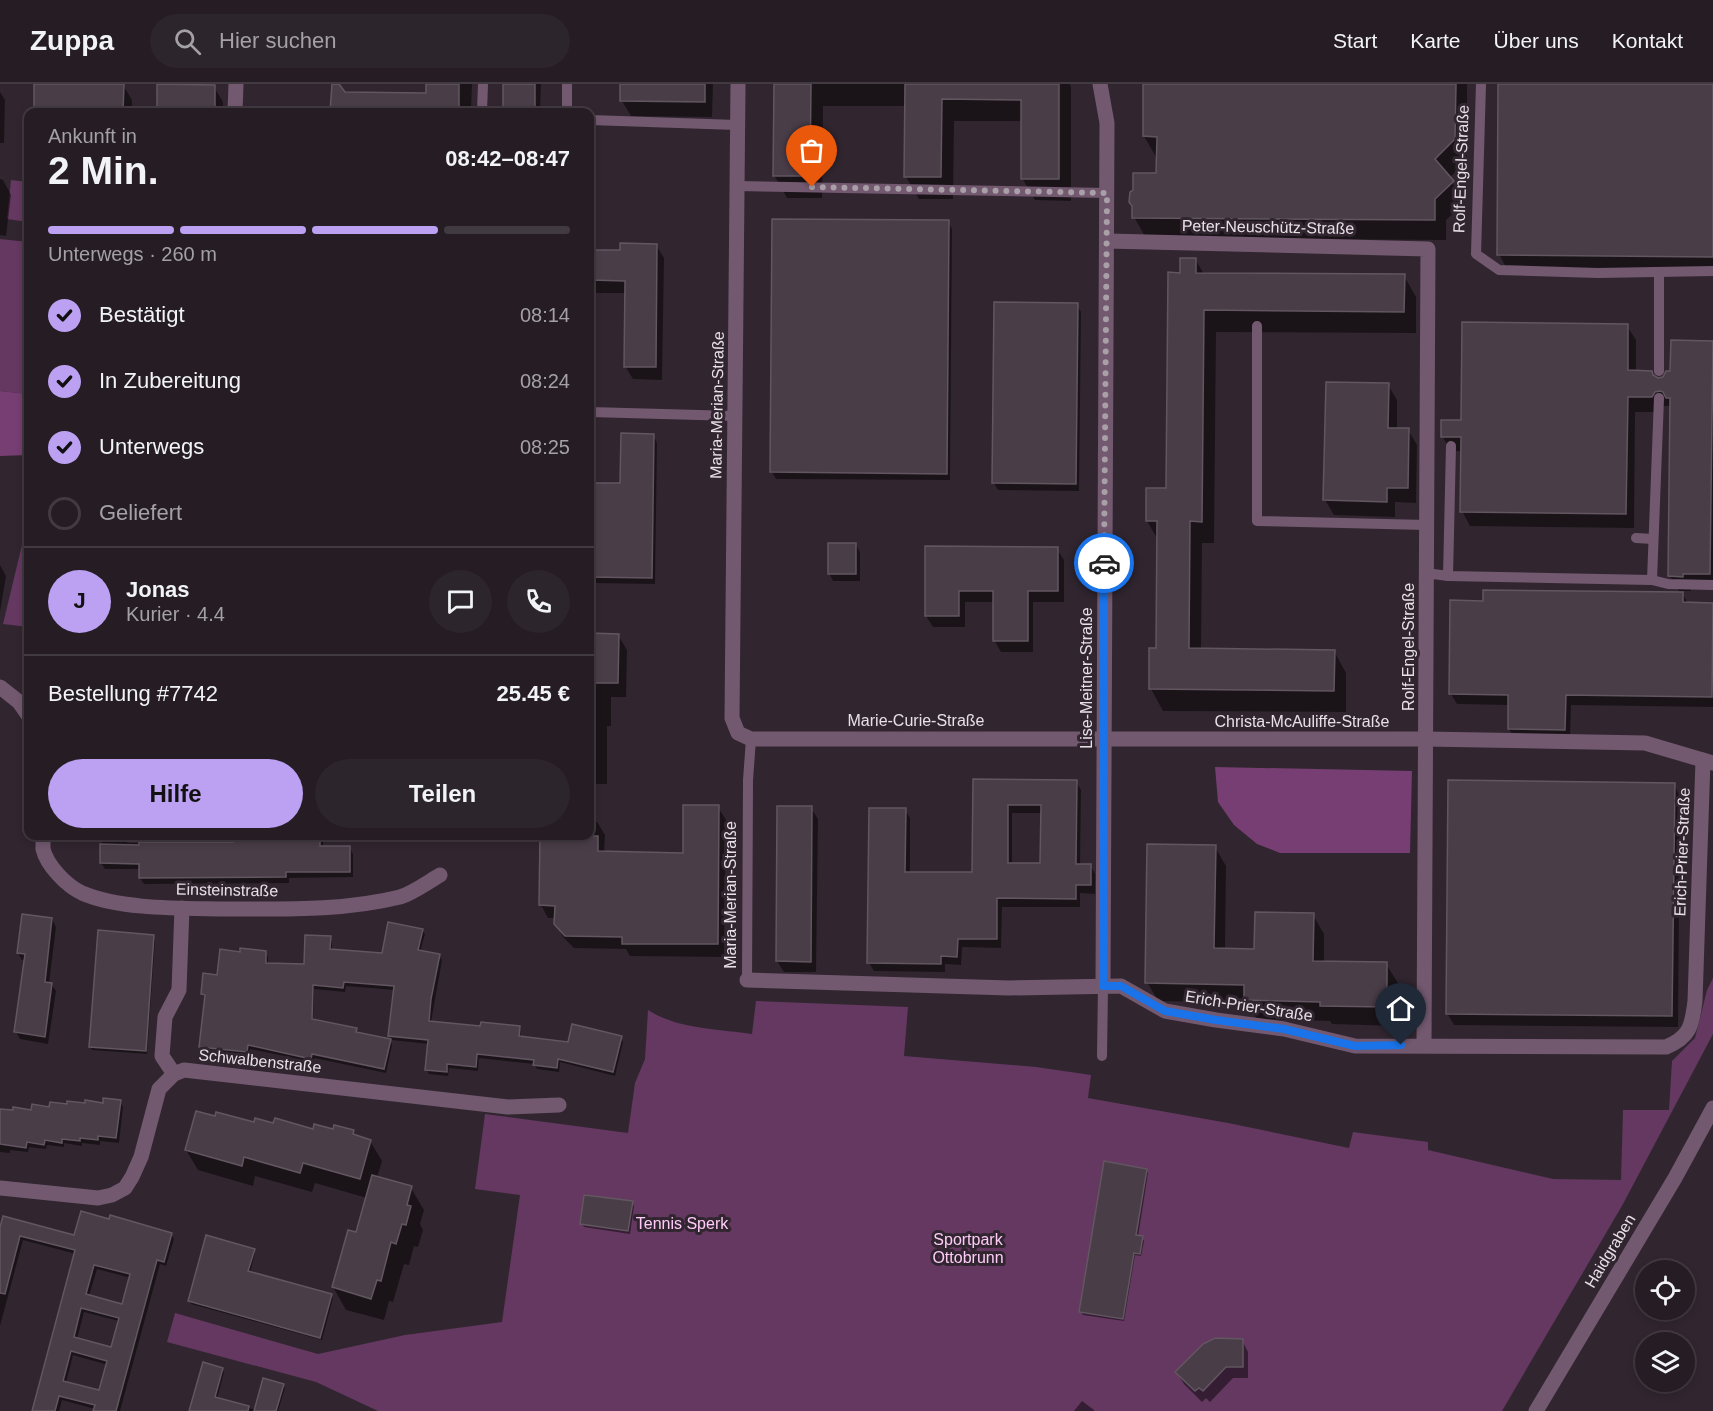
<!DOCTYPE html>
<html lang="de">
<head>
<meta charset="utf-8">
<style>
	body { margin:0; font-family:Helvetica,sans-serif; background:#2d252c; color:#f1f3f6; height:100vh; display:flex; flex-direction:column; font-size:22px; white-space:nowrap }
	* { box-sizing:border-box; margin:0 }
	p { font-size:20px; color:#a3a1a6 }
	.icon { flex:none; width:33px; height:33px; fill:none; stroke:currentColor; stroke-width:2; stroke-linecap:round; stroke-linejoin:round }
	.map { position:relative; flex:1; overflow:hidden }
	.sheet { position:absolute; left:24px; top:24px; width:570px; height:732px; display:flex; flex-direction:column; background:#251c24; border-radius:12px; box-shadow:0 3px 9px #0003,0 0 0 2px #423a41 }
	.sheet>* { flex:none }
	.tools { position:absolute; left:1635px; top:1176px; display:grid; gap:12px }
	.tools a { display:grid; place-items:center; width:60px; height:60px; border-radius:50%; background:#251c24; box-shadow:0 3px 9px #0003,0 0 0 2px #423a41; font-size:30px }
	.pin { position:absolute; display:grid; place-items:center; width:51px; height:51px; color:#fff; margin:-62px -26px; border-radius:50% 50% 50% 0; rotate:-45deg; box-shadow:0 0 6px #0007 }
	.pin .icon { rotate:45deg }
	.courier { position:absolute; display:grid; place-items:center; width:60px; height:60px; margin:-30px; border:4px solid #1a73e8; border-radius:50%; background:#fff; color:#222; box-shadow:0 2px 8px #0007 }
	.headline em { font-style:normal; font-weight:700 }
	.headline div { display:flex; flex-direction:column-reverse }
	.headline { display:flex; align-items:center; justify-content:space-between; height:102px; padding:0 24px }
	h1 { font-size:39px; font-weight:700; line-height:45px }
	.bar { display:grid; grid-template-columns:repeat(4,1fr); gap:9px 6px; align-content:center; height:72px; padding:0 24px }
	.bar i { height:8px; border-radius:4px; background:#423a41 }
	.bar .selected { background:#bca0f2 }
	.bar p { grid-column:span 4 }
	.line { display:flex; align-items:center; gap:15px; padding:0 24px; border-top:2px solid #423a41 }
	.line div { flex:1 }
	.round { display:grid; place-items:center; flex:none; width:63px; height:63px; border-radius:32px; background:#2d252c }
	ol { padding:0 24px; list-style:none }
	li { display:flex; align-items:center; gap:18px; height:66px }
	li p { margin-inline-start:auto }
	li .icon { padding:6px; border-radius:50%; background:#bca0f2; color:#111; stroke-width:4 }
	li:last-child { color:#a3a1a6 }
	li i { width:33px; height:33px; border:3px solid #423a41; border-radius:50% }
	.action { display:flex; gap:12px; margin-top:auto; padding:12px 24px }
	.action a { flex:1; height:69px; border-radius:36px; background:#bca0f2; color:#111; font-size:24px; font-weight:700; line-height:69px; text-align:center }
	.action a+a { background:#2d252c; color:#f1f3f6 }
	header { display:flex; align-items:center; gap:36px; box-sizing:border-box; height:84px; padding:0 30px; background:#251c24; border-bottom:2px solid #423a41 }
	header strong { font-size:28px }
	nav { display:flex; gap:33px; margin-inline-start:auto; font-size:21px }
	.search { width:420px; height:54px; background:#2d252c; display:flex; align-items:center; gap:15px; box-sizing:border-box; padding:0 21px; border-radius:33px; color:#a3a1a6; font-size:22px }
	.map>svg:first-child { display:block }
	.green { fill:#643860 }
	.forest { fill:#763e72 }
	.shadow { fill:#0007; fill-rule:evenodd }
	.building { fill:#493d47; stroke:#625661; stroke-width:1.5; fill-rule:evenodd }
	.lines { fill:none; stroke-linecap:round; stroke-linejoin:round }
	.lane { stroke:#735970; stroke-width:10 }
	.street { stroke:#735970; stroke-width:15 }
	.done { stroke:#a89fa7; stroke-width:6; stroke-dasharray:0 10.8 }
	.route { stroke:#1a73e8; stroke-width:8 }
	.labels { text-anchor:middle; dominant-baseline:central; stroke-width:6; stroke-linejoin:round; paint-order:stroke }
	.street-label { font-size:16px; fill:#e8e0e7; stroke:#312630 }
	.park-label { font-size:16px; fill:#fecbf8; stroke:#312630 }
</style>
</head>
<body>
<header>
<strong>Zuppa</strong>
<div class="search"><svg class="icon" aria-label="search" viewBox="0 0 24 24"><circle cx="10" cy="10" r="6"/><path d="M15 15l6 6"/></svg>Hier suchen</div>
<nav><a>Start</a><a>Karte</a><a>Über uns</a><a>Kontakt</a></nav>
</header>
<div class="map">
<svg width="1713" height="1327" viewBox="0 0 1713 1327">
	<rect width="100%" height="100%" fill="#312630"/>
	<g class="green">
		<polygon points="11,96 28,98 28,138 7,135"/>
		<polygon points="0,155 28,158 28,310 0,307"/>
		<polygon points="28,436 28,543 3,540"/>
		<path d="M1713 894V950L1623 1120 1502 1327H378L316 1298 167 1258 175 1229 318 1270 405 1251 502 1238 520 1111 475 1105 485 1030 628 1049 635 999 645 975 648 926C677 945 718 945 752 950L756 917 908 923 904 972 1036 983 1091 991 1088 1014 1228 1039 1349 1064 1353 1048 1428 1058V1066L1553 1095 1621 1096 1623 1026H1669L1672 977 1695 954 1707 906Z"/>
	</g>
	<g class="forest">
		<polygon points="0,307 28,310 28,371 0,372"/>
		<polygon points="1215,683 1412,687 1410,769 1280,769 1257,760 1234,741 1218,718"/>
	</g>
	<g class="shadow">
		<polygon points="36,0 123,1 132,16 132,28 35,28"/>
		<polygon points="334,0 338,0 344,10 428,11 428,0 472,0 471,28 331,28"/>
		<polygon points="505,0 541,0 540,28 504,28"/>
		<polygon points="622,0 713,0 712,33 631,32 622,17"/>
		<polygon points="775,0 1070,0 1071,3 1071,117 1035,116 1022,94 1022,37 954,37 953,115 919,115 906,93 906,22 823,22 822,114 787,114 774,91"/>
		<polygon points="1145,0 1467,0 1467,77 1449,94 1465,119 1446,136 1446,156 1146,154 1134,133 1158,91 1156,73 1144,52"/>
		<polygon points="1500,0 1713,0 1713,188 1507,185 1499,170"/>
		<polygon points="159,1 214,3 223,18 223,28 158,28"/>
		<polygon points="0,8 5,16 4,59 0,59"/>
		<polygon points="0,95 3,96 11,111 6,152 0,151"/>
		<polygon points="948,138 952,145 950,396 776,395 772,388"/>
		<polygon points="656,161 664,174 662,296 633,295 625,282 626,209 590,209 590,167 621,168"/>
		<polygon points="1195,175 1204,190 1404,192 1416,213 1416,249 1216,248 1214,459 1202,459 1201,566 1334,567 1346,589 1346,628 1163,627 1151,605 1158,566 1158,456 1147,437 1167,406 1182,190"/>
		<polygon points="1077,221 1081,228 1079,407 998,406 994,399"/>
		<polygon points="1627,242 1636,256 1636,288 1658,296 1672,289 1712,258 1713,260 1713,504 1691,504 1691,507 1681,507 1688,520 1713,521 1713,623 1571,621 1570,656 1515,655 1509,645 1509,621 1457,620 1451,610 1484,518 1680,509 1670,492 1672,322 1663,322 1660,328 1635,328 1634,444 1470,442 1462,427 1462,367 1451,367 1442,352 1463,338"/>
		<polygon points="1388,301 1397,316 1397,345 1408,346 1417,361 1416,419 1395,418 1395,433 1334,431 1325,416"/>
		<polygon points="653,351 657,359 655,500 590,499 590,401 622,401"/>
		<polygon points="856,461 860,468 860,497 833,497 829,489"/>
		<polygon points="926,464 1057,465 1064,476 1064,518 1033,518 1033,568 1001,568 994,556 994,518 965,518 965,543 933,543 926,532"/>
		<polygon points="0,481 6,492 0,528"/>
		<polygon points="590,551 618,551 627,566 626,613 611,613 611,642 607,642 607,700 590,700"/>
		<path d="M974 697 1076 698 1081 706 1080 781H1090L1095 790V810L1080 809V823H1002L1001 864 962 863 961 881 945 880V888L874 887 869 879 905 726 910 734V789L973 790ZM1012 729H1042V780H1012Z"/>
		<polygon points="1674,701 1680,712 1678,943 1454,941 1447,929"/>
		<polygon points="718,723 726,736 724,873 630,872 626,865 574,864 563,853 556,839 556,834 548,834 541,821 542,752 590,752 590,738 597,738 605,751 604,769 684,770"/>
		<polygon points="811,724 818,735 816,888 784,888 777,877"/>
		<polygon points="102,752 127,752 127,759 234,760 234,752 323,752 323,763 349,763 353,770 353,793 289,794 289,799 144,800 140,794 140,785 105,785 101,779"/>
		<polygon points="1215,763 1226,782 1225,866 1256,867 1313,831 1324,850 1324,878 1386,880 1398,899 1397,942 1332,940 1330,937 1257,935 1247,919 1158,917 1147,898"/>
		<polygon points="52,835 56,843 49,900 51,900 56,907 48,960 20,955 16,948 25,876 22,876 18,869"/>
		<polygon points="422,846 425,850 420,868 439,872 442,876 431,938 481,944 519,943 519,960 521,947 521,954 569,960 621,954 623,958 615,992 560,978 559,988 537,985 534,980 479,974 478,987 449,984 448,992 429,990 427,986 429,960 392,956 390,952 395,906 346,902 345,908 314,905 313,937 356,945 359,950 390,956 392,961 386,989 314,974 313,978 250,965 249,972 203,967 200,962 205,914 202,910 241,869 265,868 268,873 268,881 306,882 330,854 332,858 332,867 383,871"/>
		<polygon points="153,853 155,856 147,970 92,966 90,963"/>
		<polygon points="120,1018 123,1023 119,1059 100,1057 100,1061 82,1059 82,1062 64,1059 64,1063 47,1061 46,1065 29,1063 28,1068 10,1066 10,1069 0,1068 0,1026 32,1027"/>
		<polygon points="255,1040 314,1047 353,1047 356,1053 370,1057 382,1077 377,1094 411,1104 424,1126 420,1140 423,1146 418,1163 414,1162 409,1181 404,1180 393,1218 389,1217 384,1236 346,1226 333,1203 357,1150 367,1114 315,1099 312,1108 255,1092 253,1102 198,1086 186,1066"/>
		<polygon points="1146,1086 1148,1089 1138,1153 1142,1154 1144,1157 1141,1172 1135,1171 1124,1237 1083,1231 1081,1228"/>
		<polygon points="632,1119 634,1122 630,1150 584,1143 582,1140"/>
		<path d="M0 1147 75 1153 171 1150 174 1155 166 1182 160 1180 120 1327H95V1325L62 1316 59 1327H33L76 1170 23 1156 0 1242ZM97 1185 131 1194 123 1222 89 1212ZM84 1228 119 1237 112 1265 77 1255ZM73 1271 108 1281 100 1308 66 1299Z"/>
		<polygon points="254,1166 255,1169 250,1189 331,1211 333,1214 322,1256 191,1220 189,1216"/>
		<polygon points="1242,1256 1248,1268 1248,1294 1233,1294 1210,1318 1206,1314 1202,1318 1184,1300 1177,1289"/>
		<polygon points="222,1285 224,1288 217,1315 256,1326 283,1301 285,1304 278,1327 191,1327"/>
		<polygon points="1082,1317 1094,1326 1094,1327 1074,1327"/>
	</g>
	<g class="building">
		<polygon points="34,0 124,0 123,28 34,28"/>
		<polygon points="157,0 215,1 215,28 157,28"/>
		<polygon points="332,0 339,0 345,8 426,9 426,0 459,0 459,28 330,28"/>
		<rect x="503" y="0" width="32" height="28"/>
		<polygon points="620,0 705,0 705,18 620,17"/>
		<polygon points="774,0 811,0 810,92 773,92"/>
		<polygon points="905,0 1059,0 1059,95 1021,95 1021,16 942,15 941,93 904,93"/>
		<polygon points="1143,0 1456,0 1455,55 1435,75 1454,97 1435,115 1435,136 1132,134 1132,122 1129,118 1130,108 1133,106 1133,89 1156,89 1157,53 1143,52"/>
		<polygon points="1498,0 1713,0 1713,173 1497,171"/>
		<polygon points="772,135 949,136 947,390 770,388"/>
		<polygon points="620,159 657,160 656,283 624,283 625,197 590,196 590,166 620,166"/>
		<polygon points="1180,174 1196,174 1196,189 1405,190 1404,228 1204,226 1202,438 1190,437 1189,564 1335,566 1334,607 1149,605 1149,564 1156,564 1157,437 1146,437 1146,404 1166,404 1168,188 1180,189"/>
		<polygon points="994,218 1078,219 1076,400 992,399"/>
		<polygon points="1462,238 1628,240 1628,286 1652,287 1653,291 1658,294 1663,293 1666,287 1670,287 1671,256 1713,257 1710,490 1683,490 1683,493 1668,492 1670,314 1666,314 1663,308 1660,307 1655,308 1652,313 1628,313 1626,430 1460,428 1461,353 1441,353 1441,336 1461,336"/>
		<polygon points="1326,298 1389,299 1388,344 1409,344 1408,404 1387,404 1387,418 1323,416"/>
		<polygon points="621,349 654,350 652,494 590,493 590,399 620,399"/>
		<rect x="828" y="459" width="28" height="31"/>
		<polygon points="925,462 1058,463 1058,507 1028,507 1028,557 993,557 993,507 959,507 959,532 925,532"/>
		<polygon points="1483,506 1683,508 1683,518 1713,519 1712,613 1566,611 1565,646 1508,645 1508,611 1449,610 1450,516 1483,517"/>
		<polygon points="590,549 619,550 618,599 590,599"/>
		<path d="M973 695 1077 696 1076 780H1091V801H1076V815L997 814V855H958L957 873 941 872V880L867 879 869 724H906L905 788H972ZM1008 721H1041L1040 779H1008Z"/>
		<polygon points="1448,696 1675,699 1672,932 1446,930"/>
		<polygon points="683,721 719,721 718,860 622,860 622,853 565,852 554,840 555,822 539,821 540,752 598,752 598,767 683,769"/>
		<polygon points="777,722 812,722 811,878 776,877"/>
		<polygon points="233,752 320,752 320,762 350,762 350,788 286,788 286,793 139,794 139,780 100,779 100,760 139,761 139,758 233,758"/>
		<polygon points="1147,760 1216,761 1214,864 1254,865 1255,828 1314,829 1313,877 1387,878 1387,923 1320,922 1320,918 1244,916 1244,901 1145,899"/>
		<polygon points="22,830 52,834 45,898 52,899 45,953 14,948 25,870 17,869"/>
		<polygon points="388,838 423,845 418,866 440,870 431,915 429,937 480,942 481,938 520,942 519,952 568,958 572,940 622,952 613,988 558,975 557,984 533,981 534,976 477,970 476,983 447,980 447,988 425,986 428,956 388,952 394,902 344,898 343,904 313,901 312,935 357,944 356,948 391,955 384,985 312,970 311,975 248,961 247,968 199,963 205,911 201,910 203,889 217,891 220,865 240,868 240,864 266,867 266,879 304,880 305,851 331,852 330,865 382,869"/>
		<polygon points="98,846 154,851 146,967 89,963"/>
		<polygon points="103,1014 121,1016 116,1054 98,1052 98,1056 80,1054 80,1057 62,1055 62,1059 45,1056 44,1061 27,1058 26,1064 0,1060 0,1025 13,1026 13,1023 31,1026 32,1020 49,1023 50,1018 67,1020 67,1017 85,1019 85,1016 103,1019"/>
		<polygon points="196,1027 215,1032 216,1028 254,1038 255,1034 273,1039 275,1034 313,1045 314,1040 333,1045 334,1041 354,1046 353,1050 371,1056 360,1095 303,1079 300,1089 244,1073 242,1082 185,1066"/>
		<polygon points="1104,1077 1147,1085 1136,1151 1143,1152 1140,1170 1134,1169 1123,1235 1079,1228"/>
		<polygon points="372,1091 412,1102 407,1121 411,1122 406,1141 402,1140 396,1160 391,1158 381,1197 377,1196 371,1215 332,1203 348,1146 356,1148"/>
		<polygon points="584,1111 633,1117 628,1147 580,1140"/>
		<path d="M81 1127 109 1135 110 1131 172 1149 164 1178 157 1176 116 1327H93L95 1321 59 1312 55 1327H32L75 1166 20 1152 5 1210 0 1209V1143L3 1132 74 1151ZM94 1181 130 1190 122 1220 86 1210ZM81 1224 119 1234 111 1263 74 1253ZM71 1267 107 1277 99 1306 63 1297Z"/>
		<polygon points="206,1151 255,1165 248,1187 332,1210 320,1254 188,1217"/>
		<polygon points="1215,1254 1243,1255 1243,1283 1226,1283 1203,1307 1199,1304 1195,1307 1175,1288 1203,1260"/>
		<polygon points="203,1278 223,1284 215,1313 249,1322 248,1327 189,1327"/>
		<polygon points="263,1294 284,1300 276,1327 254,1327"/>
	</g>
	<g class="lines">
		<g class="lane">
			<polyline points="1481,0 1476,170 1499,186 1598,189 1713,187"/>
			<polyline points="482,28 483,0"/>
			<polyline points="567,28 567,0"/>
			<polyline points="590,36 737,41"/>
			<polyline points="737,102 1107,109"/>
			<polyline points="1257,242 1257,437 1427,441"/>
			<polyline points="1659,287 1659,188"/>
			<polyline points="590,328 735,332"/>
			<polyline points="1636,454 1653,455"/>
			<polyline points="1426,489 1448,492 1652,496 1668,500 1713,501"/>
			<polyline points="1448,492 1451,362"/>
			<polyline points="1652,496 1659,314"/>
			<polyline points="747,896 748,696 751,655"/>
			<polyline points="1102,972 1103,902"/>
		</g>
		<g class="street">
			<polyline points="738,0 732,634 738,649 751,655 1425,655 1645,659 1713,679"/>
			<polyline points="1100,0 1107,39 1103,902"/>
			<polyline points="235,28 236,0"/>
			<polyline points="1107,157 1428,165 1424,961"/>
			<polyline points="0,603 19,618 28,631"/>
			<path d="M43 752C43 756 43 761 43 765 47 782 67 802 82 809 121 826 185 824 227 825 285 825 343 827 400 813 413 809 428 798 440 791"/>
			<path d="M747 896 1009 904 1121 902 1165 927 1216 936 1284 945 1355 962 1666 963C1690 953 1692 942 1695 917L1703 676"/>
			<polyline points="174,990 162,972 165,933 179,906 182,824"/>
			<polyline points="0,1104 98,1114 112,1111 125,1104 132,1093 141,1073 159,1005 174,990 184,986 508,1023 559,1021"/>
			<polyline points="1536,1327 1675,1094 1713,1024"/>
		</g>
	</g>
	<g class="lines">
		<polyline class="done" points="812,103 1107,109 1104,479"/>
		<polyline class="route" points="1104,479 1103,902 1121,902 1165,927 1216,936 1284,945 1355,962 1401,961"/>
	</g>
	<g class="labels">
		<g class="street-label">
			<text transform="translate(1461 85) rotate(-88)">Rolf-Engel-Straße</text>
			<text transform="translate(1268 143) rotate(1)">Peter-Neuschütz-Straße</text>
			<text transform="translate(717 321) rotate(-89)">Maria-Merian-Straße</text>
			<text transform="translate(1408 563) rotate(-90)">Rolf-Engel-Straße</text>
			<text transform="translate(1086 594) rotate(-90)">Lise-Meitner-Straße</text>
			<text x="916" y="636">Marie-Curie-Straße</text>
			<text x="1302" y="637">Christa-McAuliffe-Straße</text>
			<text transform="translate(1682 768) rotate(-88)">Erich-Prier-Straße</text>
			<text transform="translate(227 806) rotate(1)">Einsteinstraße</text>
			<text transform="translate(730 811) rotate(-90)">Maria-Merian-Straße</text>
			<text transform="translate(1249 922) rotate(9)">Erich-Prier-Straße</text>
			<text transform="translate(260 977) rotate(6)">Schwalbenstraße</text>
			<text transform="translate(1610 1167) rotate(-59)">Haidgraben</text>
		</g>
		<g class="park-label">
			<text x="682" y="1139">Tennis Sperk</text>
			<text x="968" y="1155">Sportpark<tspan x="968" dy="18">Ottobrunn</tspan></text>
		</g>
	</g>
</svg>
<div class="tools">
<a><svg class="icon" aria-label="locate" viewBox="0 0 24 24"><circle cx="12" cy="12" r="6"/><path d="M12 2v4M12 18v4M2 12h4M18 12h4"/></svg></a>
<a><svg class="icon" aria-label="layers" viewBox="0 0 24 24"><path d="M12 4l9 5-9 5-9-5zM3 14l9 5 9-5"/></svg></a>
</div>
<div class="pin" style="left:812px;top:103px;background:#ea580c"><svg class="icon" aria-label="bag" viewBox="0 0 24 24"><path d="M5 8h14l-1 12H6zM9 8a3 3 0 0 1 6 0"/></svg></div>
<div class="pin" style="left:1401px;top:961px;background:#1f2937"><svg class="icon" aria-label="home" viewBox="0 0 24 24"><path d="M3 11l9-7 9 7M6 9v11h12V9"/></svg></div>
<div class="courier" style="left:1104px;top:479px"><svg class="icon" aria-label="car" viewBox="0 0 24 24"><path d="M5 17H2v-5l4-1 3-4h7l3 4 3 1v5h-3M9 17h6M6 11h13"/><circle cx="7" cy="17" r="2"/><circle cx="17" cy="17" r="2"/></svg></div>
<section class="sheet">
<div class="headline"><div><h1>2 Min.</h1><p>Ankunft in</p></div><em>08:42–08:47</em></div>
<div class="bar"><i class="selected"></i><i class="selected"></i><i class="selected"></i><i></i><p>Unterwegs · 260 m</p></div>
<ol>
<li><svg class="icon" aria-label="check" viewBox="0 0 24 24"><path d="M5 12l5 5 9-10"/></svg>Bestätigt<p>08:14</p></li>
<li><svg class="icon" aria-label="check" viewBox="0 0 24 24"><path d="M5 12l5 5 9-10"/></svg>In Zubereitung<p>08:24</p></li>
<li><svg class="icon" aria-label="check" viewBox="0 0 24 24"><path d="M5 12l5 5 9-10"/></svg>Unterwegs<p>08:25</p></li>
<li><i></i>Geliefert</li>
</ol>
<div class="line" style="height:108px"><b class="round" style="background:#bca0f2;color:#111">J</b><div><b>Jonas</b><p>Kurier · 4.4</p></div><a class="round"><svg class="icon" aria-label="chat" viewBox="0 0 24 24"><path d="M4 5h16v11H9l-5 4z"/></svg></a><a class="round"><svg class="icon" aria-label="phone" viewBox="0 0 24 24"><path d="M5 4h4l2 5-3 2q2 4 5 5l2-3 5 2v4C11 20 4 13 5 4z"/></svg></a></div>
<div class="line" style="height:78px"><div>Bestellung #7742</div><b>25.45 €</b></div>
<div class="action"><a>Hilfe</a><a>Teilen</a></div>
</section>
</div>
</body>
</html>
